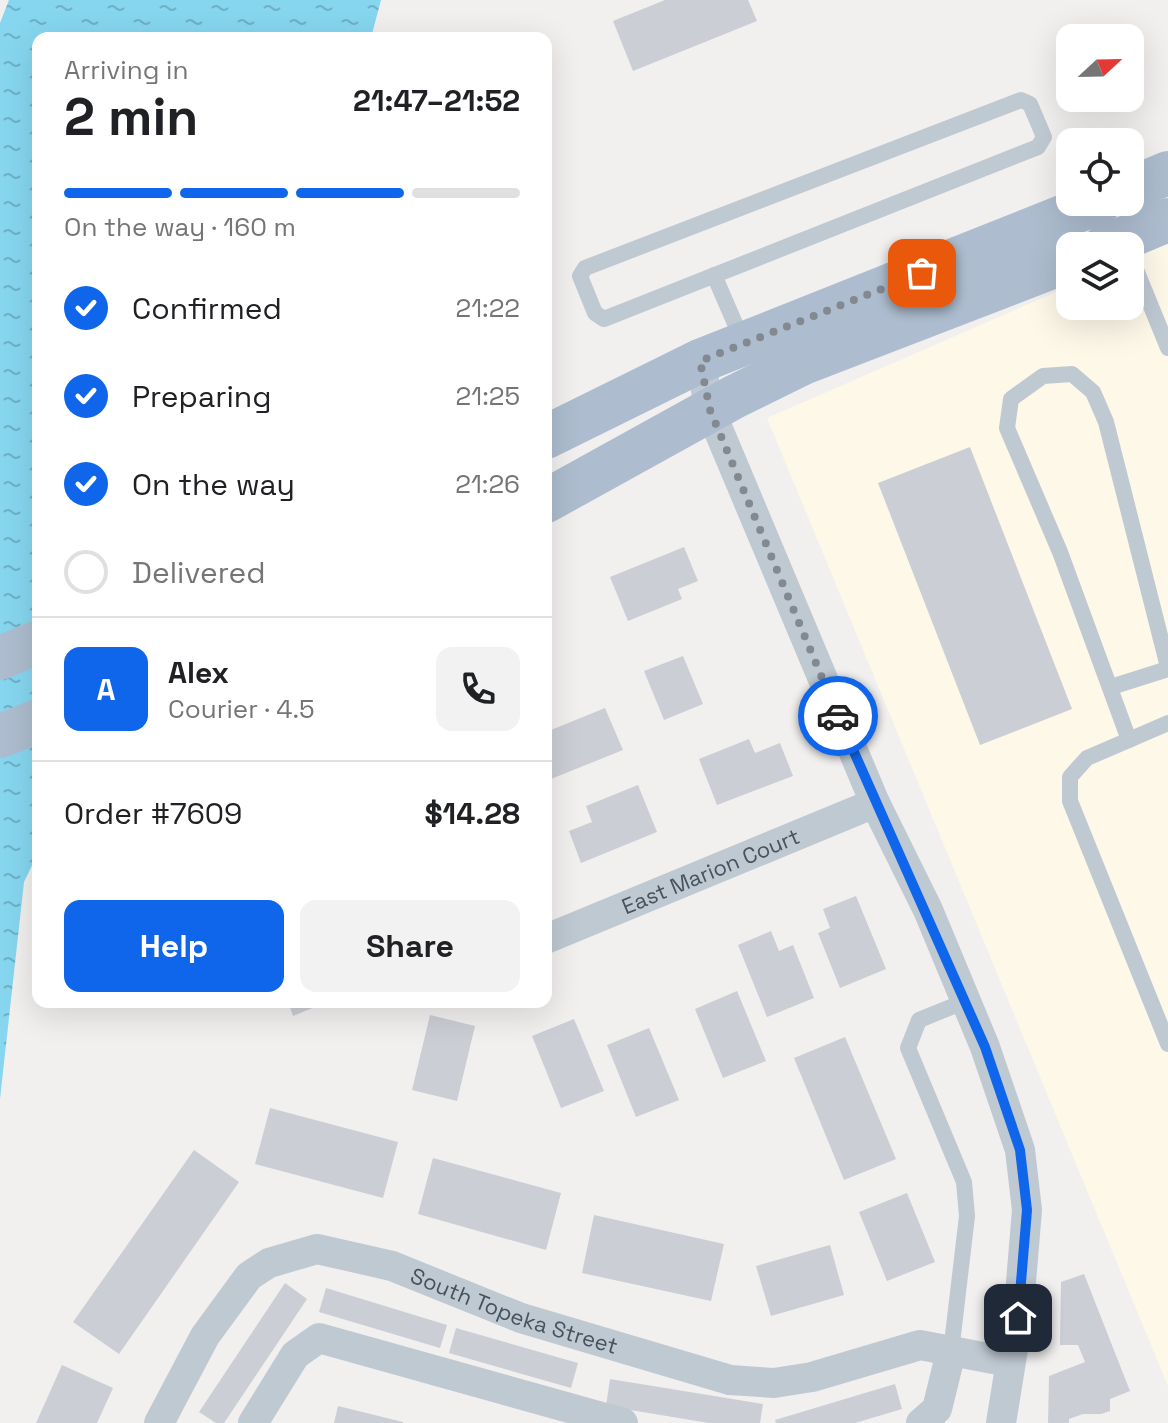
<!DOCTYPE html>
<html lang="en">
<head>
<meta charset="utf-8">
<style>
	body { margin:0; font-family:"Space Grotesk",sans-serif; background:#f2f2f2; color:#202124; height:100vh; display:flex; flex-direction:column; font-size:30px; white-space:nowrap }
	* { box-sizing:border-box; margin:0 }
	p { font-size:26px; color:#757577 }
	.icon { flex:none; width:44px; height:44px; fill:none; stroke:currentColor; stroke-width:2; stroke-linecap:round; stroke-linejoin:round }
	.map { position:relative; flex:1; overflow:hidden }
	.details { position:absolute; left:32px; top:32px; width:520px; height:976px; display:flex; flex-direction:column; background:#fff; border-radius:16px; box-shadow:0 8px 32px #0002 }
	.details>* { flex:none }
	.needle { width:52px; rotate:68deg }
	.fabs { position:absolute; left:1056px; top:24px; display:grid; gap:16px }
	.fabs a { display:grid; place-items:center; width:88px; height:88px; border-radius:16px; background:#fff; box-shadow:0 8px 32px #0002; font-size:40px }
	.pin { position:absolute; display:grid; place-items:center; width:68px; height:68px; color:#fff; margin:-34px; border-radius:16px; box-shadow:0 4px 12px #0006 }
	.courier { position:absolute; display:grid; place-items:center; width:80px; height:80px; margin:-40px; border:6px solid #1066eb; border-radius:50%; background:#fff; color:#222; box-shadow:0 2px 10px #0007 }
	.head em { font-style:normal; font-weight:600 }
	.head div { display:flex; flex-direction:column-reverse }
	.head { display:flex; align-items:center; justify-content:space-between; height:136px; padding:0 32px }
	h1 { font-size:52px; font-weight:600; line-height:60px }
	.bar { display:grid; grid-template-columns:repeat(4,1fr); gap:12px 8px; align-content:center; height:96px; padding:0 32px }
	.bar i { height:10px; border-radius:6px; background:#e0e0e0 }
	.bar .current { background:#1066eb }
	.bar p { grid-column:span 4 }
	.line { display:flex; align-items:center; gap:20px; padding:0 32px; border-top:2px solid #e0e0e0 }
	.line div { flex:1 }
	.round { display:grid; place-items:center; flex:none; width:84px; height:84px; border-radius:16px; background:#f2f2f2 }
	ol { padding:0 32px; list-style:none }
	li { display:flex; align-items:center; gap:24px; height:88px }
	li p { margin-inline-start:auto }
	li .icon { padding:8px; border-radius:50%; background:#1066eb; color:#fff; stroke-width:4 }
	li:last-child { color:#757577 }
	li i { width:44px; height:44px; border:4px solid #e0e0e0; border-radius:50% }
	.action { display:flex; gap:16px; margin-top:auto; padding:16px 32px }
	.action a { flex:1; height:92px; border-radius:16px; background:#1066eb; color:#fff; font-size:32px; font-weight:600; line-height:92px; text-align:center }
	.action a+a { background:#f2f2f2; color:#202124 }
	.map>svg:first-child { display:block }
	.commercial { fill:#fdf8e8 }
	.water { fill:url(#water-ripples) }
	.building { fill:#cbced4 }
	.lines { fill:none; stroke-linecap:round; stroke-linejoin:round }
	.service { stroke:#bfc9d2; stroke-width:16 }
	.minor { stroke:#bfc9d2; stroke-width:30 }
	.primary { stroke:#adbdcf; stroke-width:44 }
	.done { stroke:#828991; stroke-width:8; stroke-dasharray:0 14.4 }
	.route { stroke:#1066eb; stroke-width:10 }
	.labels { text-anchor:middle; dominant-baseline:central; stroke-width:6; stroke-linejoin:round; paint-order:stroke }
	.street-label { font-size:22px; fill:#46525e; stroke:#fff }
</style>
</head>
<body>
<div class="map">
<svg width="1168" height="1423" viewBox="0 0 1168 1423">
	<defs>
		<pattern id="water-ripples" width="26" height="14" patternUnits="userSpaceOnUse" patternTransform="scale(2)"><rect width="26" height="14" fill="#86d6f0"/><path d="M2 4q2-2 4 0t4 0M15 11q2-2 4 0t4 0" fill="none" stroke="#6fb0c6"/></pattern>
	</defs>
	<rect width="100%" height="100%" fill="#f2efef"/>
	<polygon class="commercial" points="1168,243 1168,1386 767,418 1070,286 1070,306 1130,306 1130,260"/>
	<polygon class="water" points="9,0 381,0 371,38 38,38 38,853 24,882 0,1099 0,23"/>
	<g class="building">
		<polygon points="665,0 748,0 757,21 633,71 613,21"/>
		<polygon points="970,447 1072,709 980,745 878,483"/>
		<polygon points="684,547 698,581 678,589 682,599 628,621 610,577"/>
		<polygon points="683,656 703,704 664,720 644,671"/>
		<polygon points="605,708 623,750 546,781 546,732"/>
		<polygon points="749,739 755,753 780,743 793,776 717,805 699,759"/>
		<polygon points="638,785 657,832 581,863 569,831 592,822 586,806"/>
		<polygon points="856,896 886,969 840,988 818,933 830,928 823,909"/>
		<polygon points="771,931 779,951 793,945 814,998 767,1017 738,945"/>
		<polygon points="737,991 766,1061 723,1078 695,1009"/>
		<polygon points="288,1002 327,1002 293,1016"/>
		<polygon points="430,1015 475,1026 457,1101 412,1090"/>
		<polygon points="574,1019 604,1091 561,1108 532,1036"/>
		<polygon points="649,1028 679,1100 636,1117 607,1045"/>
		<polygon points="845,1037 896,1159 844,1180 794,1058"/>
		<polygon points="270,1108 398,1142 383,1198 255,1164"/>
		<polygon points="194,1150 239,1182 119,1354 73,1322"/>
		<polygon points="433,1158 561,1193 546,1250 418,1214"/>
		<polygon points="907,1193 935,1262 887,1281 859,1212"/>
		<polygon points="594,1215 724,1244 711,1301 582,1273"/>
		<polygon points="830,1245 844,1295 771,1316 756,1266"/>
		<polygon points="1084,1274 1130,1391 1110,1399 1110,1411 1101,1414 1083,1414 1069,1419 1069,1423 1048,1423 1049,1376 1085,1362 1078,1345 1060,1345 1061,1282"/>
		<polygon points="285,1283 307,1299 224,1423 216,1423 199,1412"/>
		<polygon points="326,1288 447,1325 440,1348 319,1312"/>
		<polygon points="456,1328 578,1363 571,1388 449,1353"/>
		<polygon points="62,1365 113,1388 97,1423 36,1423"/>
		<polygon points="610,1379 763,1404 760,1423 709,1423 606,1406"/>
		<polygon points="895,1384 902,1409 855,1423 776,1423 775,1420"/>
		<polygon points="338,1406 403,1422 403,1423 334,1423"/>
	</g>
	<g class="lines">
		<g class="service">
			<polygon points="1021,100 1030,104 1044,137 1038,147 604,319 595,313 580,276 585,268"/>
			<polyline points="1130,255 1168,348"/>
			<polyline points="714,275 743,342"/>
			<polyline points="1111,687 1168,669"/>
			<polyline points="1168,723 1087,758 1070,777 1070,801 1168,1044"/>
			<polyline points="1129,740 1060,552 1007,428 1011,399 1043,376 1072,374 1093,392 1106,422 1168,667"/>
			<polyline points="951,1352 967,1216 964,1182 908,1048 919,1020 966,1001"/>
		</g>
		<g class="minor">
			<polyline points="700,361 710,410 875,803 928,910 985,1047 1020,1150 1027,1210 1018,1318 1001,1423"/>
			<path id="s1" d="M546 939 875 803"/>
			<path id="s2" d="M159 1423 205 1336 249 1276 269 1263 317 1249 392 1266 521 1318 730 1380 774 1383 812 1377 920 1345 1009 1362"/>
			<polyline points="253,1423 295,1355 319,1338 623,1423"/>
			<polyline points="921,1423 937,1409 951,1352"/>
		</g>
		<g class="primary">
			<polyline points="1130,189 1168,173"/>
			<polyline points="1105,246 1168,220"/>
			<polyline points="546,437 700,361 1100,202"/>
			<polyline points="546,501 734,397 803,363 1070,260"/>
			<polyline points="0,658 38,642"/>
			<polyline points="0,736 38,721"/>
		</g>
	</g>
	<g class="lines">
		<polyline class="done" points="838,716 710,410 700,361 922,273"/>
		<polyline class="route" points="838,716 985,1047 1020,1150 1027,1210 1018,1318"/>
	</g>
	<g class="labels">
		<g class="street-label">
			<text stroke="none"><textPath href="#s1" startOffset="178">East Marion Court</textPath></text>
			<text stroke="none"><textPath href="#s2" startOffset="454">South Topeka Street</textPath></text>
		</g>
	</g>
</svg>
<div class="fabs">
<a><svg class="needle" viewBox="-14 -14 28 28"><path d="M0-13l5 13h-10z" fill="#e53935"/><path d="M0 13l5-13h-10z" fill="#757577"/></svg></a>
<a><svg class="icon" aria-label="locate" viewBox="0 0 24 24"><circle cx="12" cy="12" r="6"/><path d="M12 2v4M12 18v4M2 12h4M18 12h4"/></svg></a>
<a><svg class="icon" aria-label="layers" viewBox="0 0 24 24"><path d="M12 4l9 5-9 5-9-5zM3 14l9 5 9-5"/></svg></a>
</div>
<div class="pin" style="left:922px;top:273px;background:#ea580c"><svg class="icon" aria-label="bag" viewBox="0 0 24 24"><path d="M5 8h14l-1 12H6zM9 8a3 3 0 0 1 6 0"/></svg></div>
<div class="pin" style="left:1018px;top:1318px;background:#1f2937"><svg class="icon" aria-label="home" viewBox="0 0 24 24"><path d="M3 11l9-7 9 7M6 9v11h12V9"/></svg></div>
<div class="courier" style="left:838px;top:716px"><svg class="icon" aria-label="car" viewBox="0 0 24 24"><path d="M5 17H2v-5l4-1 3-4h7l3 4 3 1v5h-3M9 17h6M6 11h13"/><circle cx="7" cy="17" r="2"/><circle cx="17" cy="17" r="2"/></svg></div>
<section class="details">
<div class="head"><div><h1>2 min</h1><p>Arriving in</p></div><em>21:47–21:52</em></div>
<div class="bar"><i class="current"></i><i class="current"></i><i class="current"></i><i></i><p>On the way · 160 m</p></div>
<ol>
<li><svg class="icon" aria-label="check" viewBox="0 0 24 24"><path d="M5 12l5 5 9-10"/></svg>Confirmed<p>21:22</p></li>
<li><svg class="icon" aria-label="check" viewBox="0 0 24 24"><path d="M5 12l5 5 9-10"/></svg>Preparing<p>21:25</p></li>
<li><svg class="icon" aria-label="check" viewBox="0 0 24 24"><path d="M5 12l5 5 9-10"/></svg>On the way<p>21:26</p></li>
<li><i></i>Delivered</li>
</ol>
<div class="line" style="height:144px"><b class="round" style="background:#1066eb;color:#fff">A</b><div><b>Alex</b><p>Courier · 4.5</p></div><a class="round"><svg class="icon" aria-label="phone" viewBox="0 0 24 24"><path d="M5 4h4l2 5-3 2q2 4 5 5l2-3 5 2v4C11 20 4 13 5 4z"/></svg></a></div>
<div class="line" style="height:104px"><div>Order #7609</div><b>$14.28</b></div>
<div class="action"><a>Help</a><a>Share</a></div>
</section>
</div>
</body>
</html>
